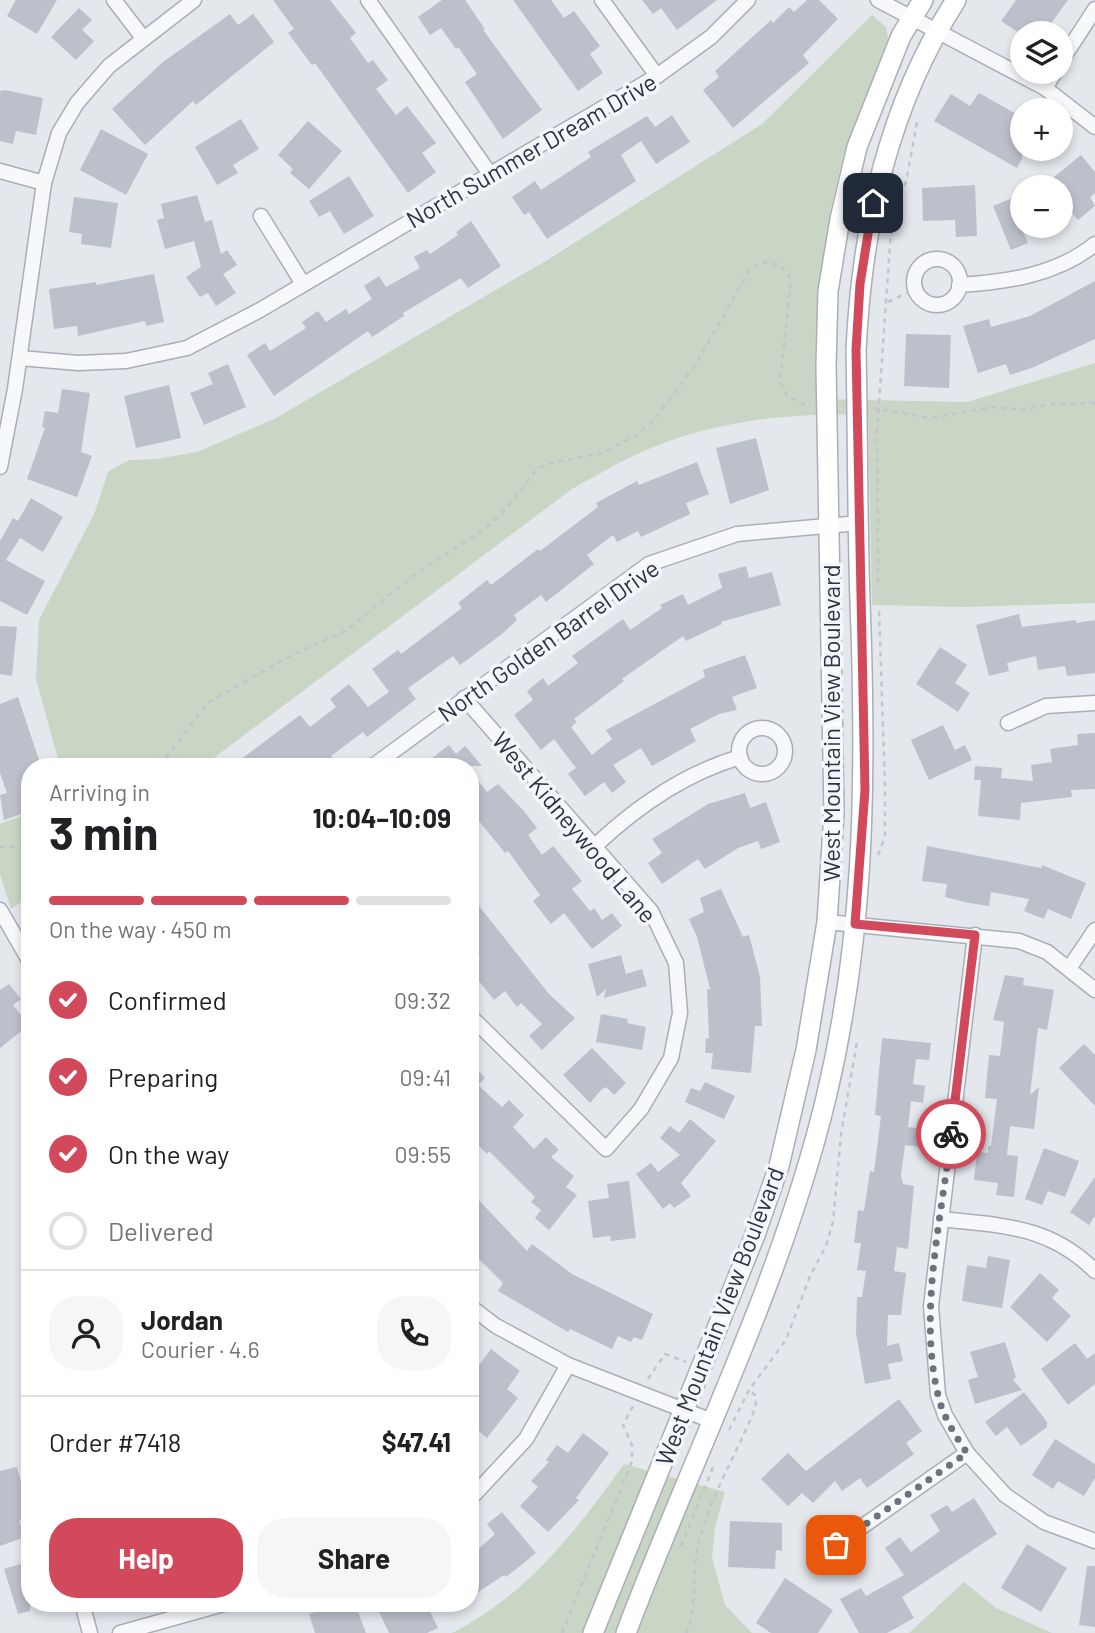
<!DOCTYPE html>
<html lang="en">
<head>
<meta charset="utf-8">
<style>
	body { margin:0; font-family:Barlow,sans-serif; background:#f6f6f6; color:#202124; height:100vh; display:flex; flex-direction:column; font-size:26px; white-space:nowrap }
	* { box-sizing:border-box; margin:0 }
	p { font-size:23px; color:#757577 }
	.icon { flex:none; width:38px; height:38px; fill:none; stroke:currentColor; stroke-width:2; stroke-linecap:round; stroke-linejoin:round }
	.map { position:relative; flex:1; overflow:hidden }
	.panel { position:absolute; left:21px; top:758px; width:458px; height:854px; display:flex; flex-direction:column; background:#fff; border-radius:28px; box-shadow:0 4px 10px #0003 }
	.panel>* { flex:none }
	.controls { position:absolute; left:1010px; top:21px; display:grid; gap:14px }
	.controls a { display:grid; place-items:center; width:63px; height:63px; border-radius:50%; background:#fff; box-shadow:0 4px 10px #0003; font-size:35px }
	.pin { position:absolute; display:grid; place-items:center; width:60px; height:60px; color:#fff; margin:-30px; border-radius:14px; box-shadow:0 4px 10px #0006 }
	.courier { position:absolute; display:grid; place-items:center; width:70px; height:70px; margin:-35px; border:5px solid #d1495b; border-radius:50%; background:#fff; color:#222; box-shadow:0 2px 9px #0007 }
	.overview em { font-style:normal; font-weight:700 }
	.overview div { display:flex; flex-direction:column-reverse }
	.overview { display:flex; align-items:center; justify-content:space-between; height:119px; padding:0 28px }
	h1 { font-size:46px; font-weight:700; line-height:52px }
	.bar { display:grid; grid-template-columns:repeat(4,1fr); gap:10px 7px; align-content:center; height:84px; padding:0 28px }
	.bar i { height:9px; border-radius:5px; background:#e0e0e0 }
	.bar .on { background:#d1495b }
	.bar p { grid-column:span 4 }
	.line { display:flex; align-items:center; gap:18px; padding:0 28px; border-top:2px solid #e0e0e0 }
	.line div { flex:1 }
	.round { display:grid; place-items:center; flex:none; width:74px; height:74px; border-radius:28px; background:#f6f6f6 }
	ol { padding:0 28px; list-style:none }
	li { display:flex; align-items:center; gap:21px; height:77px }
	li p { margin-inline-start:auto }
	li .icon { padding:7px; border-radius:50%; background:#d1495b; color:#fff; stroke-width:4 }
	li:last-child { color:#757577 }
	li i { width:38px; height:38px; border:4px solid #e0e0e0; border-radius:50% }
	.cta { display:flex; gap:14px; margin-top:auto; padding:14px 28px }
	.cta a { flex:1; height:80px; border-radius:28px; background:#d1495b; color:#fff; font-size:28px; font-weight:700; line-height:80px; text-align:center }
	.cta a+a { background:#f6f6f6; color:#202124 }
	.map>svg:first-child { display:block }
	.green { fill:#c9d6c5 }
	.building { fill:#bbc0ca }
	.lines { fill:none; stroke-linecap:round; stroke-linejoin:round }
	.street-casing { stroke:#a9aeb7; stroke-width:17 }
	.secondary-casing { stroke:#a9aeb7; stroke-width:22 }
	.path { stroke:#c2c5cb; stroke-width:2.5; stroke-dasharray:5 5; stroke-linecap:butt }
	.street { stroke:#f7f8fa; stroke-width:14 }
	.secondary { stroke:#fff; stroke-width:19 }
	.done { stroke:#6c737f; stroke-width:7; stroke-dasharray:0 12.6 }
	.route { stroke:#d1495b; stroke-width:9 }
	.labels { text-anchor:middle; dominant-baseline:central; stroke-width:7; stroke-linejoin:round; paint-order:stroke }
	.street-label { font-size:24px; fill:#2b3445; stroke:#f4f6f9 }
</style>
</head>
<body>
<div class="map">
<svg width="1095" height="1633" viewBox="0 0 1095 1633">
	<rect width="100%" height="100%" fill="#e4e7ec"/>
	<g class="green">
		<path d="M872 15 886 27 888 38C876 79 855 118 843 159 820 237 819 318 818 399L967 402 1095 363V603L965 607 872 605 868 415C789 412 706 421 633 456 612 466 592 478 572 489L203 766H60L36 679 39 620 95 512 108 472 129 460 157 459 197 452 274 419 549 259 762 124Z"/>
		<polygon points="30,813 30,896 11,909 0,874 0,824"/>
		<path d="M624 1464 725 1492 715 1527 712 1558 725 1605 752 1633H452C527 1595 576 1531 624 1464Z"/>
		<polygon points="964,1582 996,1608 1052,1633 909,1633"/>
	</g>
	<g class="building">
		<polygon points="16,0 57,0 37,34 7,16"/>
		<polygon points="273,0 330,0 356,33 350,38 368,63 373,60 388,80 376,89 396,115 407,106 436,143 422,153 436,172 408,193 315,63 312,65 288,33 294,29"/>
		<polygon points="442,0 465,0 485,29 483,30 542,110 503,139 465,82 477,74 458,47 456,49 441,28 430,35 418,17"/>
		<polygon points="513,0 551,0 564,18 574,11 600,46 590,54 603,73 578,91"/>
		<polygon points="642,0 717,0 677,30 661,8 653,14"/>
		<polygon points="807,0 819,0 838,19 803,55 809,63 733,128 703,90 719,77 715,71 771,20 773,23 789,7 794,12"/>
		<polygon points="1016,0 1068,0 1047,29 1036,21 1028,33 1019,33 1001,21"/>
		<polygon points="79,8 92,20 82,30 94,41 76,60 51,37"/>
		<polygon points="230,14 238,25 253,14 274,42 196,105 193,101 145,145 112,109 163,62"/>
		<polygon points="5,90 43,98 36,135 16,131 13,144 0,141 0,91"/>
		<polygon points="979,93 1020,116 1014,126 1022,131 1022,159 1017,168 934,121 951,94 970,106"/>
		<polygon points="672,115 690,142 656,164 641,141 621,155 636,181 547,239 529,212 524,215 512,197 535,181 541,190 591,157 588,152 647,116 655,127"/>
		<polygon points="241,119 259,149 233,165 238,173 217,185 195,147"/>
		<polygon points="308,121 342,151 309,189 290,173 293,169 278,155"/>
		<polygon points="101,129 148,154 126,195 80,170"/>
		<polygon points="1081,155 1095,172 1095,193 1090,197 1095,206 1078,220 1060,199 1060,187 1042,187"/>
		<polygon points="349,176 374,216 344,234 330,211 319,217 309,201"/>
		<polygon points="975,185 977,236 956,237 955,220 923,221 922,188"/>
		<polygon points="1022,194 1021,227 1028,243 1011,250 993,206"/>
		<polygon points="197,195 205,222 212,220 221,254 227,250 237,265 223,274 236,293 216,306 208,293 200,297 186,277 201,267 194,241 165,249 157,220 164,218 161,204"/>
		<polygon points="74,197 118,203 111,248 81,244 82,234 69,232"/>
		<polygon points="471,221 501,266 468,288 461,278 403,313 404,316 372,337 368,331 274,396 247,355 265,343 270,351 306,328 302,322 318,311 326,322 346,309 349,314 372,299 364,286 379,276 386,287 420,268 414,257 427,250 430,254 458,235 456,232"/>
		<polygon points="154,274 164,322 146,326 145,321 78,336 77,326 54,329 49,289 96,282 96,285"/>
		<polygon points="1095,281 1095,339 1034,367 1010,375 1006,364 978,373 963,326 989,319 991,327 1030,316"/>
		<polygon points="906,334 951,335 949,388 904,386"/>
		<polygon points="228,364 246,407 204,425 190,393 213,384 208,373"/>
		<polygon points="169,385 181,438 136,448 124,396"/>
		<polygon points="62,389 90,393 81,452 92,456 77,497 27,479 45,428 42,427 45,411 58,413"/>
		<polygon points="756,438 769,490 730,504 716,448"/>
		<polygon points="697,462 709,494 686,503 690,514 641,537 638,531 617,542 613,535 587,555 594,564 546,602 541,595 514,615 517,620 502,634 460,665 453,656 408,688 416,699 367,737 363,732 331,756 335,761 328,766 232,766 300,715 310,727 336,707 330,699 349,684 368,707 389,692 372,669 398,650 401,654 462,608 458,603 487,580 491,585 538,549 540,551 598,507 596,503 637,481 639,485"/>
		<polygon points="31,498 63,517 43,552 20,538 6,560 45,581 27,615 0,601 0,541 13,518 18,521"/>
		<polygon points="746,566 749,578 772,572 781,605 721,622 722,624 686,641 683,636 622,679 624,681 574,719 577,722 571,727 592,755 612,739 606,730 705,677 703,670 745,655 757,688 732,697 737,710 719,714 690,729 696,741 652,766 641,748 613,765 626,782 612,793 604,782 585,796 568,774 576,768 554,739 541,750 514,715 533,700 527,691 543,678 548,686 578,663 572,656 623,619 630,630 662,608 660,605 683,594 688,605 722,588 718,574"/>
		<polygon points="1019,614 1022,627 1076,620 1076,623 1095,620 1095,673 1067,676 1065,666 1038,670 1036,656 1007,663 1009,671 989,676 976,625"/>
		<polygon points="0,626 17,627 12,676 0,674"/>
		<polygon points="940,647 967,665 955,683 970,693 958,712 916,684"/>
		<polygon points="18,697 41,766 30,766 30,811 4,820 0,795 7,793 0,773 0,704"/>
		<polygon points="943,725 955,750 965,745 972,760 929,780 911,740"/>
		<polygon points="1095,733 1095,789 1071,790 1072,797 1021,803 1020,820 978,816 981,780 974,780 975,766 1002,768 1001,778 1033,781 1031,765 1052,762 1050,749 1078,745 1077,734"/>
		<polygon points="449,745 456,754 465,746 482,766 422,766"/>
		<polygon points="471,772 487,792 498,784 524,811 537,828 528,835 542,855 553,846 582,881 572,889 590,911 594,908 602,920 612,913 622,926 592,949 564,913 551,924 533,901 540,895 508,851 505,853 479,821 471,828"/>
		<polygon points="745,793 750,808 766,802 780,842 761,849 758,841 738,848 705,869 698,859 662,884 648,863 662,853 652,839 708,804"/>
		<polygon points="927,846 1041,868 1042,865 1086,883 1071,919 1048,909 1044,919 1024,911 1029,899 991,892 989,906 969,903 945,897 947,884 922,881"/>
		<polygon points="721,889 743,937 749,935 760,977 762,1026 755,1026 751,1073 711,1069 713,1053 705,1053 706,1038 709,1039 707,989 710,989 697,937 689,919 704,912 700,898"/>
		<polygon points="471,896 549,994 575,1018 542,1050 529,1036 542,1024 521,1003 517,1007 505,991 494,1000 471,971 471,967 480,959 471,947"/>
		<polygon points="621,955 626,974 642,969 647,986 604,998 606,989 597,997 588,964"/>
		<polygon points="1005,975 1024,978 1023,985 1054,990 1047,1030 1038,1028 1030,1095 1039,1087 1034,1129 1010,1126 1007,1155 1018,1156 1014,1197 996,1195 998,1183 974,1180 977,1152 988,1153 988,1146 991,1146 997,1099 985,1098 989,1055 1000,1056 1004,1022 993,1020"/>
		<polygon points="9,984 21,999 13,1005 29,1025 0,1048 0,990"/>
		<polygon points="601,1014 628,1019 627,1023 646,1027 642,1050 596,1042"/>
		<polygon points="882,1038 931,1043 929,1060 916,1059 913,1084 925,1086 923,1103 911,1101 908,1127 922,1129 920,1147 905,1145 901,1175 903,1184 914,1186 908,1249 897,1247 894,1271 906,1273 901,1315 888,1315 887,1346 899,1343 903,1361 888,1364 891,1379 865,1384 856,1333 857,1297 862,1297 866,1271 857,1270 861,1243 854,1243 858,1210 864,1211 870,1171 874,1172 881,1116 875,1115"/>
		<polygon points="1084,1044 1095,1055 1095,1106 1059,1068"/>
		<polygon points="592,1048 626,1083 614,1095 606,1087 601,1090 590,1103 563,1075"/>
		<polygon points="471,1062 485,1078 478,1085 502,1107 509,1100 524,1115 513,1127 534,1149 546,1137 559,1150 551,1157 574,1176 566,1187 577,1195 549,1230 535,1218 541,1210 531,1202 535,1197 489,1151 487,1154 471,1138"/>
		<polygon points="705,1082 735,1096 724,1119 685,1102 691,1088 700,1091"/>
		<polygon points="690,1119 716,1141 681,1183 691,1196 674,1208 670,1203 663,1209 636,1174 651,1163 658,1172 680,1155 660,1138 670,1126 679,1133"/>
		<polygon points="1044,1148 1079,1161 1065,1197 1048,1191 1042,1205 1025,1199"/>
		<polygon points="1095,1177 1095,1216 1089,1225 1070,1212"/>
		<polygon points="629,1181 636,1238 611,1241 610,1236 593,1238 588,1201 609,1198 607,1184"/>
		<polygon points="471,1192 527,1251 532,1244 572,1274 653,1314 642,1340 634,1337 631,1342 618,1336 612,1349 570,1329 568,1332 498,1291 503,1283 471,1251"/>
		<polygon points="988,1256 1010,1260 1002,1308 962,1301 967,1265 986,1268"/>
		<polygon points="1040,1273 1059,1290 1052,1298 1071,1316 1047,1342 1010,1307"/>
		<polygon points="1005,1342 1016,1377 1013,1380 1022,1390 975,1404 968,1380 978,1377 970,1352"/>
		<polygon points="1075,1343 1087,1359 1095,1353 1095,1384 1068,1405 1041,1369"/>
		<polygon points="491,1349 520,1371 507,1389 518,1398 487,1438 479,1431 471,1440 471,1376"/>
		<polygon points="1024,1392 1047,1422 1047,1427 1021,1446 1007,1427 996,1436 985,1422"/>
		<polygon points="899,1399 922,1431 906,1443 914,1454 867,1488 860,1478 842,1491 835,1481 813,1503 802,1493 788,1506 761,1479 788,1453 806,1471"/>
		<polygon points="583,1433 609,1453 576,1498 579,1500 548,1532 520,1506 538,1487 531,1481 549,1462 546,1460 557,1445 568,1453"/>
		<polygon points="1055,1439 1095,1464 1095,1478 1084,1496 1058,1481 1053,1489 1032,1475"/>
		<polygon points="17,1467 30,1517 19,1521 25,1537 0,1546 0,1471"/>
		<polygon points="974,1498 997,1534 902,1597 914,1618 887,1633 859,1633 840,1599 861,1588 866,1596 904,1575 885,1548 900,1537 911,1552 940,1531 930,1515 947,1505 952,1512"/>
		<polygon points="502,1512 536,1553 506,1577 504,1575 471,1597 471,1556 495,1534 487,1524"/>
		<polygon points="730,1521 782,1523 782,1551 776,1550 775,1569 728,1567"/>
		<polygon points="1027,1544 1067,1568 1041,1612 1001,1588"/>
		<polygon points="30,1561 30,1611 18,1614 4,1569"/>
		<polygon points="1087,1566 1095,1566 1095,1627 1079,1625"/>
		<polygon points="785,1578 833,1610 818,1633 771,1633 756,1623"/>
		<polygon points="349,1603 355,1603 366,1633 315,1633 309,1614"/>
		<polygon points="375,1603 426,1603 438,1628 427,1633 389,1633"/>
	</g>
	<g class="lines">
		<g class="street-casing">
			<g id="street">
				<polyline points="114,0 143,38"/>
				<polyline points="368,0 490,174"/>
				<polyline points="602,0 657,76"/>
				<polyline points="878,0 1045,88 1095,127"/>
				<polyline points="1060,63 1095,9"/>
				<polyline points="1045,88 1055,72"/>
				<polyline points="0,171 44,183"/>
				<polyline points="261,216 303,284"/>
				<circle cx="937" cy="282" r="23"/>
				<path d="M959 285C1007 282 1057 275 1095 244"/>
				<polyline points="20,358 78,363 126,361 187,348 260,310 657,76 711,37 748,0"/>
				<polyline points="0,467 15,389 44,183 59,133 77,103 109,66 194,0"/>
				<polyline points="464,698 651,911 676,963 680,1013 671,1058 641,1109 606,1149 471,1017"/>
				<polyline points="1008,723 1046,706 1095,703"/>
				<circle cx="762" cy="751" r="23"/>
				<polyline points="373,766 649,564 737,534 859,523"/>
				<path d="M595 846C636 807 686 773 740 757"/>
				<polyline points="0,910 30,962"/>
				<polyline points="827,922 1019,941 1047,952 1095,990"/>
				<polyline points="975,935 931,1306 938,1395 945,1415 967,1453 1005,1495 1044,1522 1095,1541"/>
				<polyline points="1070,967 1095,930"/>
				<path d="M941 1219C1002 1226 1049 1225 1095 1271"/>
				<polyline points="471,1307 496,1326 568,1365 712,1421"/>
				<polyline points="471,1498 526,1439 568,1365"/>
				<polyline points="836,1545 967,1453"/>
				<polyline points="82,1603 90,1633"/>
				<polyline points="120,1633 227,1603"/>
			</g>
		</g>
		<g class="secondary-casing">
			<g id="secondary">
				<polyline points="593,1633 755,1235 779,1166 806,1050 827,922 834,813 826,366 828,291 840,219 857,147 901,36 923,0"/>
				<path d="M626 1633C693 1455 781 1284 826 1098 864 940 866 790 861 629 857 536 858 443 856 350 862 226 888 106 956 0"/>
			</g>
		</g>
		<g class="path">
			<polyline points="888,302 915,289"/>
			<polyline points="873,408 930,418 993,407 1023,410 1052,404 1095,403"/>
			<polyline points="878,583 877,432 890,244 894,208 906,182 917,122"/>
			<polyline points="160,766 207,703 285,659 345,631 414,575 486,528 505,510 537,469 551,463 603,453 638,434 654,420 696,364 750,269 763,262 780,265 791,279 780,382 787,396 810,407"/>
			<polyline points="0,847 30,846"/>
			<polyline points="878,855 885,837 885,786 879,611"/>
			<polyline points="648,1379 665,1354 686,1362"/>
			<polyline points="729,1430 749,1390 786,1340 810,1276 826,1246 833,1222 841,1134 857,1042"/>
			<polyline points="681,1546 714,1465"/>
			<polyline points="562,1633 632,1461 632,1445 623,1425 633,1406"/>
			<path d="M686 1633C698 1605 691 1571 699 1542 711 1494 738 1452 756 1406L755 1395 749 1390"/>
		</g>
		<use href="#street" class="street"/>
		<use href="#secondary" class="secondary"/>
	</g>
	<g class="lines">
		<path class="done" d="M836 1545 967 1453C955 1435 943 1417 938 1395 918 1311 942 1218 951 1134"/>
		<polyline class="route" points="873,203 860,284 856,350 865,790 855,924 975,935 951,1134"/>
	</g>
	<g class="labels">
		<g class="street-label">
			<text transform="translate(531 150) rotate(-30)">North Summer Dream Drive</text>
			<text transform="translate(548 640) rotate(-35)">North Golden Barrel Drive</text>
			<text transform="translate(830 723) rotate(-90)">West Mountain View Boulevard</text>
			<text transform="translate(575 827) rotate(50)">West Kidneywood Lane</text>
			<text transform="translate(719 1316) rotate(-69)">West Mountain View Boulevard</text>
		</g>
	</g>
</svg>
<div class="controls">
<a><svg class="icon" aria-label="layers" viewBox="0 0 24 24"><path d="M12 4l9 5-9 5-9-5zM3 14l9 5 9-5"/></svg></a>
<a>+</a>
<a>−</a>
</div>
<div class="pin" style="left:836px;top:1545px;background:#ea580c"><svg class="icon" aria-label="bag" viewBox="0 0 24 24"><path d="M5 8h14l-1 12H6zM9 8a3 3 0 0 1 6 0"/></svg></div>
<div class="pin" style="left:873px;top:203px;background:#1f2937"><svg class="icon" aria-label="home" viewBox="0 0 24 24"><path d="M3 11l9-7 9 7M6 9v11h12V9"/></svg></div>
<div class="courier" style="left:951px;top:1134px"><svg class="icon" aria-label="bike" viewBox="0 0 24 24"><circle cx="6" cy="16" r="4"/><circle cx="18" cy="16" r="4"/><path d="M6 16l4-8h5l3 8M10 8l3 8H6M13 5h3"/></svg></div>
<section class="panel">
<div class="overview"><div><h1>3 min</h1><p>Arriving in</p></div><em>10:04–10:09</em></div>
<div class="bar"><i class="on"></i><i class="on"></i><i class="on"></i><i></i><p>On the way · 450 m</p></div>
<ol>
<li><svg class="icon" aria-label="check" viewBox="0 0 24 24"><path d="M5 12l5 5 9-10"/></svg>Confirmed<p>09:32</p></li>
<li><svg class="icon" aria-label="check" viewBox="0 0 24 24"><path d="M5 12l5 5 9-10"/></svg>Preparing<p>09:41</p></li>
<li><svg class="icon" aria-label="check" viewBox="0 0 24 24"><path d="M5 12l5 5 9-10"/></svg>On the way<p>09:55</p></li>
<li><i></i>Delivered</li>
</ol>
<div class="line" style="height:126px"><a class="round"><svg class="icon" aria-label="person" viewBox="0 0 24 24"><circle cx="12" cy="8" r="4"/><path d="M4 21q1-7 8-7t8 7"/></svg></a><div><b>Jordan</b><p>Courier · 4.6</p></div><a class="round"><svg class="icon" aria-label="phone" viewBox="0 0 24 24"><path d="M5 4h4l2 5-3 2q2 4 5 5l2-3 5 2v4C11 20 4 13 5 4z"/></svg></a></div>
<div class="line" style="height:91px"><div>Order #7418</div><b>$47.41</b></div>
<div class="cta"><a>Help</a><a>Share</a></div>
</section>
</div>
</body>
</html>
